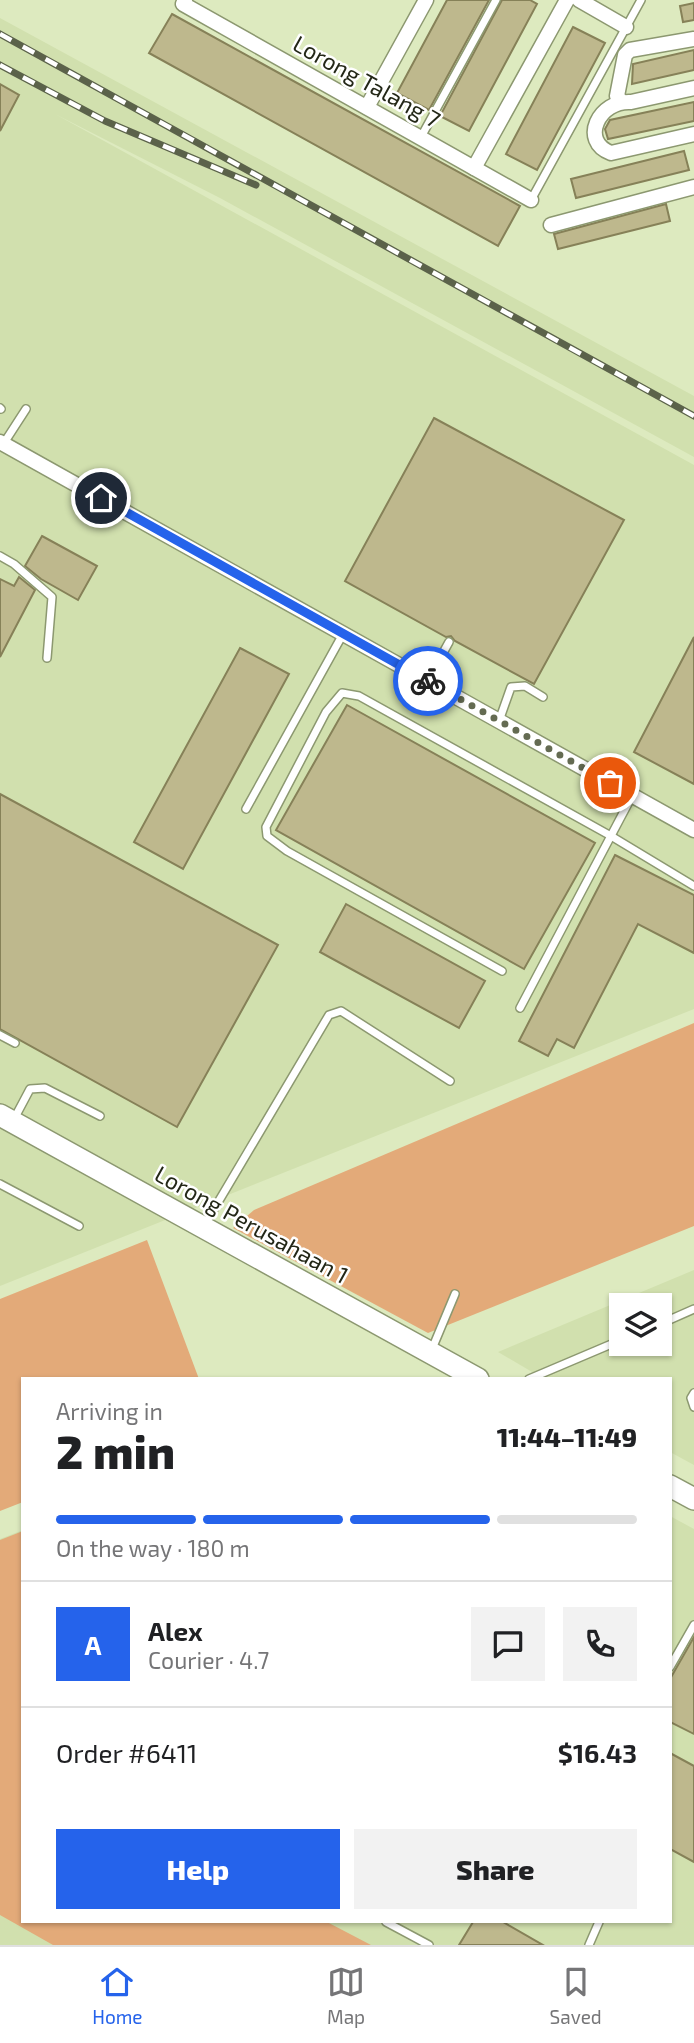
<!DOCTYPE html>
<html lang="en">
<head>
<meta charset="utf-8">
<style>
	body { margin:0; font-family:"Exo 2",sans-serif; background:#f2f2f2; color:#202124; height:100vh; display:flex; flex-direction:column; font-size:26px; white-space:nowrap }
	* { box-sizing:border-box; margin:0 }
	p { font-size:23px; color:#757577 }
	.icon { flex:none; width:38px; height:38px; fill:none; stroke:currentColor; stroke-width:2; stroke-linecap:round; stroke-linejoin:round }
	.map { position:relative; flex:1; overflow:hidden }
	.panel { position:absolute; left:21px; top:1377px; width:651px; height:546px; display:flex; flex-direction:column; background:#fff; border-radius:0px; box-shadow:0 2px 5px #0004 }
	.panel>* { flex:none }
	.fabs { position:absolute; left:609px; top:1293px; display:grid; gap:14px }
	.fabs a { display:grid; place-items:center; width:63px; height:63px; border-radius:0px; background:#fff; box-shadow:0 2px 5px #0004; font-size:35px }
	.pin { position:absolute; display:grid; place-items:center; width:60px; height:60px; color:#fff; margin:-30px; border:4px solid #fff; border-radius:50%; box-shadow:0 2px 7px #0007 }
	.courier { position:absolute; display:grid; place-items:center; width:70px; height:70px; margin:-35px; border:5px solid #2563eb; border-radius:50%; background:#fff; color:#222; box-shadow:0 2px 9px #0007 }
	.headline em { font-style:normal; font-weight:800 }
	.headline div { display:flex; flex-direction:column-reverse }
	.headline { display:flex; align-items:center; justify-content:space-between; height:119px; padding:0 35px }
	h1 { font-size:46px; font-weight:800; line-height:52px }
	.bar { display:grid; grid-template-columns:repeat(4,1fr); gap:10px 7px; align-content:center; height:84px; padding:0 35px }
	.bar i { height:9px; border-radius:5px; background:#e0e0e0 }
	.bar .selected { background:#2563eb }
	.bar p { grid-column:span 4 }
	.line { display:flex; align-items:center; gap:18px; padding:0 35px; border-top:2px solid #e0e0e0 }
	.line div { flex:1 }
	.round { display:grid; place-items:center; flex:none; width:74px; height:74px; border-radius:0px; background:#f2f2f2 }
	.primary-button { display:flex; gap:14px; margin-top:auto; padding:14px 35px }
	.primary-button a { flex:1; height:80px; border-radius:0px; background:#2563eb; color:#fff; font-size:28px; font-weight:800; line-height:80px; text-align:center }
	.primary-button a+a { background:#f2f2f2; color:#202124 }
	.tab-bar { display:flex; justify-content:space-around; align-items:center; height:98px; border-top:2px solid #e0e0e0; background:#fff; font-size:19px; color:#757577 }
	.tab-bar a { display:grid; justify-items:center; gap:4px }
	.tab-bar .selected { color:#2563eb }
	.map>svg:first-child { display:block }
	.built { fill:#d1e0ae; fill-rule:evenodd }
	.green { fill:#e3aa79 }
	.building { fill:#beb88d; stroke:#868158; stroke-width:2 }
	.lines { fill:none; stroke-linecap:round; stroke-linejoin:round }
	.lane-casing { stroke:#8c9870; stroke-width:10 }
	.street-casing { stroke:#8c9870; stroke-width:17 }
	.secondary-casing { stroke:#8c9870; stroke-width:24 }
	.lane { stroke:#fff; stroke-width:7 }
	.street { stroke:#fff; stroke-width:14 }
	.secondary { stroke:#fff; stroke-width:21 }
	.rail-casing { stroke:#5b624a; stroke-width:7 }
	.rail { stroke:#fff; stroke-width:4.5; stroke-dasharray:13; stroke-linecap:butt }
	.done { stroke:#646b52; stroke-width:7; stroke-dasharray:0 12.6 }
	.route { stroke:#2563eb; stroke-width:9 }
	.labels { text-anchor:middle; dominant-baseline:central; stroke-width:5; stroke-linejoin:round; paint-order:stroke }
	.street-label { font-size:23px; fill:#232717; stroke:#fff }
</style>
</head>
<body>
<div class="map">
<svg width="694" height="1945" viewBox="0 0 694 1945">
	<rect width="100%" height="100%" fill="#ddeabf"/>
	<g class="built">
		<polygon points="0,18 694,396 694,457 220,198 55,114 694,465 694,1009 0,1286"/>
		<path d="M694 1270V1465L670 1452V1379H544L498 1352ZM621 1306H660V1344H621Z"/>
		<polygon points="670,1516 694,1529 694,1945 0,1945 0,1539 23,1530 23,1922 670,1922"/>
	</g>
	<g class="green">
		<polygon points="694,1023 694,1226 428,1333 233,1228 254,1210"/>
		<polygon points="147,1240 199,1379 23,1379 23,1502 0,1511 0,1299"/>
		<polygon points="23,1531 23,1922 327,1922 371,1945 53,1945 0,1915 0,1540"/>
	</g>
	<g class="building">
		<polygon points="447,0 489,0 429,110 397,93"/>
		<polygon points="502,0 530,0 537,4 469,131 440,116"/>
		<polygon points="694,3 694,20 683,22 680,6"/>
		<polygon points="172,14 520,206 498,246 149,53"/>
		<polygon points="573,27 605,43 537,170 506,154"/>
		<polygon points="694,50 694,70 632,84 633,64"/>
		<polygon points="0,84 19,95 0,131"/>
		<polygon points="694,102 694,121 608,139 605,129 610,120"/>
		<polygon points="684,151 689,170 576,198 571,179"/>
		<polygon points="666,204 670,221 558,249 554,234"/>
		<polygon points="434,418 624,520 534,684 455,641 451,636 446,637 345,581"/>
		<polygon points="42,536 97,566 78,600 41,579 25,566"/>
		<polygon points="19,577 35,590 0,657 0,579 14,586"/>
		<polygon points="694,637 694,784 634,752"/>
		<polygon points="240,648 289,674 183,869 134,842"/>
		<polygon points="347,705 595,843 524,969 276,830"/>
		<polygon points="0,794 278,945 177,1127 0,1029"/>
		<polygon points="615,855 694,895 694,953 638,924 574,1048 557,1039 548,1056 519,1041"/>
		<polygon points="346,904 485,981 459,1028 320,952"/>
		<polygon points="694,1637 694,1734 670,1722 670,1679"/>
		<polygon points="670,1753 694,1766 694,1862 670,1849"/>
		<polygon points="473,1922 503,1922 543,1945 459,1945"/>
	</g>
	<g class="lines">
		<g class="lane-casing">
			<g id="lane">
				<polyline points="421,137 496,0"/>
				<polyline points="531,200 641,0"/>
				<polyline points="0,408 1,409"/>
				<polyline points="4,443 26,409"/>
				<polyline points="0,556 14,564 52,597 47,658"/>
				<polyline points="428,680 449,642"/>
				<polyline points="499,721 511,687 525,686 543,697"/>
				<polyline points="246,809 343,634"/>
				<polyline points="502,971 287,851 267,836 266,827 326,712 342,693 359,696 611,836 694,886"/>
				<polyline points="520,1008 632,796"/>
				<polyline points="0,1035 15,1043"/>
				<polyline points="13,1121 30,1089 45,1088 100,1116"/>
				<polyline points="0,1184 79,1226"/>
				<polyline points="204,1226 329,1015 341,1011 450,1081"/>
				<polyline points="660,1324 694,1309"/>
				<polyline points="432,1349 455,1294"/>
				<polyline points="529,1379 621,1340"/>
				<polyline points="694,1393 691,1398 694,1407"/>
				<polyline points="670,1667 694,1625"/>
				<polyline points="386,1922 429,1945"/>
				<polyline points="589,1945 599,1922"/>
			</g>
		</g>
		<g class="street-casing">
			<g id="street">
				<polyline points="185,0 183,4 531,200"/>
				<polyline points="579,0 626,27"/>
				<path d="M694 88 631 102C599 100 579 141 611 153L694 134"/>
				<polyline points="621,101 617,96 625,55 630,50 694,39"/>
				<polyline points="367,107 426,0"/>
				<polyline points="474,168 567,0"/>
				<polyline points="551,225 694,187"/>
				<polyline points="0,442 694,830"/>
			</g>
		</g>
		<g class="secondary-casing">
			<g id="secondary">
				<polyline points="0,1115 478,1379"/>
				<polyline points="670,1486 694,1499"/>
			</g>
		</g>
		<use href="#lane" class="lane"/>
		<use href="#street" class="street"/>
		<use href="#secondary" class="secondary"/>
		<g class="rail-casing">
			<g id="rail">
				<polyline points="0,34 694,416"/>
				<polyline points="0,65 105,121 256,185"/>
			</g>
		</g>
		<use href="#rail" class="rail"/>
	</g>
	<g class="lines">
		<polyline class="done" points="428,681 610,783"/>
		<polyline class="route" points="101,498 428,681"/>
	</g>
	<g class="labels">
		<g class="street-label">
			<text transform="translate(367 81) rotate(29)">Lorong Talang 7</text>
			<text transform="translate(252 1224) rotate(29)">Lorong Perusahaan 1</text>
		</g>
	</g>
</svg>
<div class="fabs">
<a><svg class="icon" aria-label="layers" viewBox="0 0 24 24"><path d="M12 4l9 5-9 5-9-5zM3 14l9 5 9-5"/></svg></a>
</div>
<div class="pin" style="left:610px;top:783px;background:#ea580c"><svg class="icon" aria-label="bag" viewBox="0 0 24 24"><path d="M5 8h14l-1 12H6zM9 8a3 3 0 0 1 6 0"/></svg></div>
<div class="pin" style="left:101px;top:498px;background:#1f2937"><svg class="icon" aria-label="home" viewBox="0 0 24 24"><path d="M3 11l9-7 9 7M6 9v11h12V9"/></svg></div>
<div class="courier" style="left:428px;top:681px"><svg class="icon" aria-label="bike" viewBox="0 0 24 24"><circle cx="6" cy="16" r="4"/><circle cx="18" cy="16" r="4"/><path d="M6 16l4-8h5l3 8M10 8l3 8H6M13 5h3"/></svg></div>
<section class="panel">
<div class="headline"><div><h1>2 min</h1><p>Arriving in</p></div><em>11:44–11:49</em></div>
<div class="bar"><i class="selected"></i><i class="selected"></i><i class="selected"></i><i></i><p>On the way · 180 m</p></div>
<div class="line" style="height:126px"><b class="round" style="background:#2563eb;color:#fff">A</b><div><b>Alex</b><p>Courier · 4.7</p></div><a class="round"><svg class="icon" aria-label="chat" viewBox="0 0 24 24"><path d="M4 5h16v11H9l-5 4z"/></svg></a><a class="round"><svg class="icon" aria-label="phone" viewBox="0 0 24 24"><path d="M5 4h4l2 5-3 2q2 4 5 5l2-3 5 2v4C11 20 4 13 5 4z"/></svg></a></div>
<div class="line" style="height:91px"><div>Order #6411</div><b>$16.43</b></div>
<div class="primary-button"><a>Help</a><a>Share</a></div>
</section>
</div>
<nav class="tab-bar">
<a class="selected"><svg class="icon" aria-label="home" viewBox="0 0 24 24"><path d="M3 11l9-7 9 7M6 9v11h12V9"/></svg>Home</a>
<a><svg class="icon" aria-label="map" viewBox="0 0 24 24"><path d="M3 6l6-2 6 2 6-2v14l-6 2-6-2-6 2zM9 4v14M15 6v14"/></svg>Map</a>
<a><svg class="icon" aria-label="saved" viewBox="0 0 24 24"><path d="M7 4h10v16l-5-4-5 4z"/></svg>Saved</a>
</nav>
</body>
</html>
